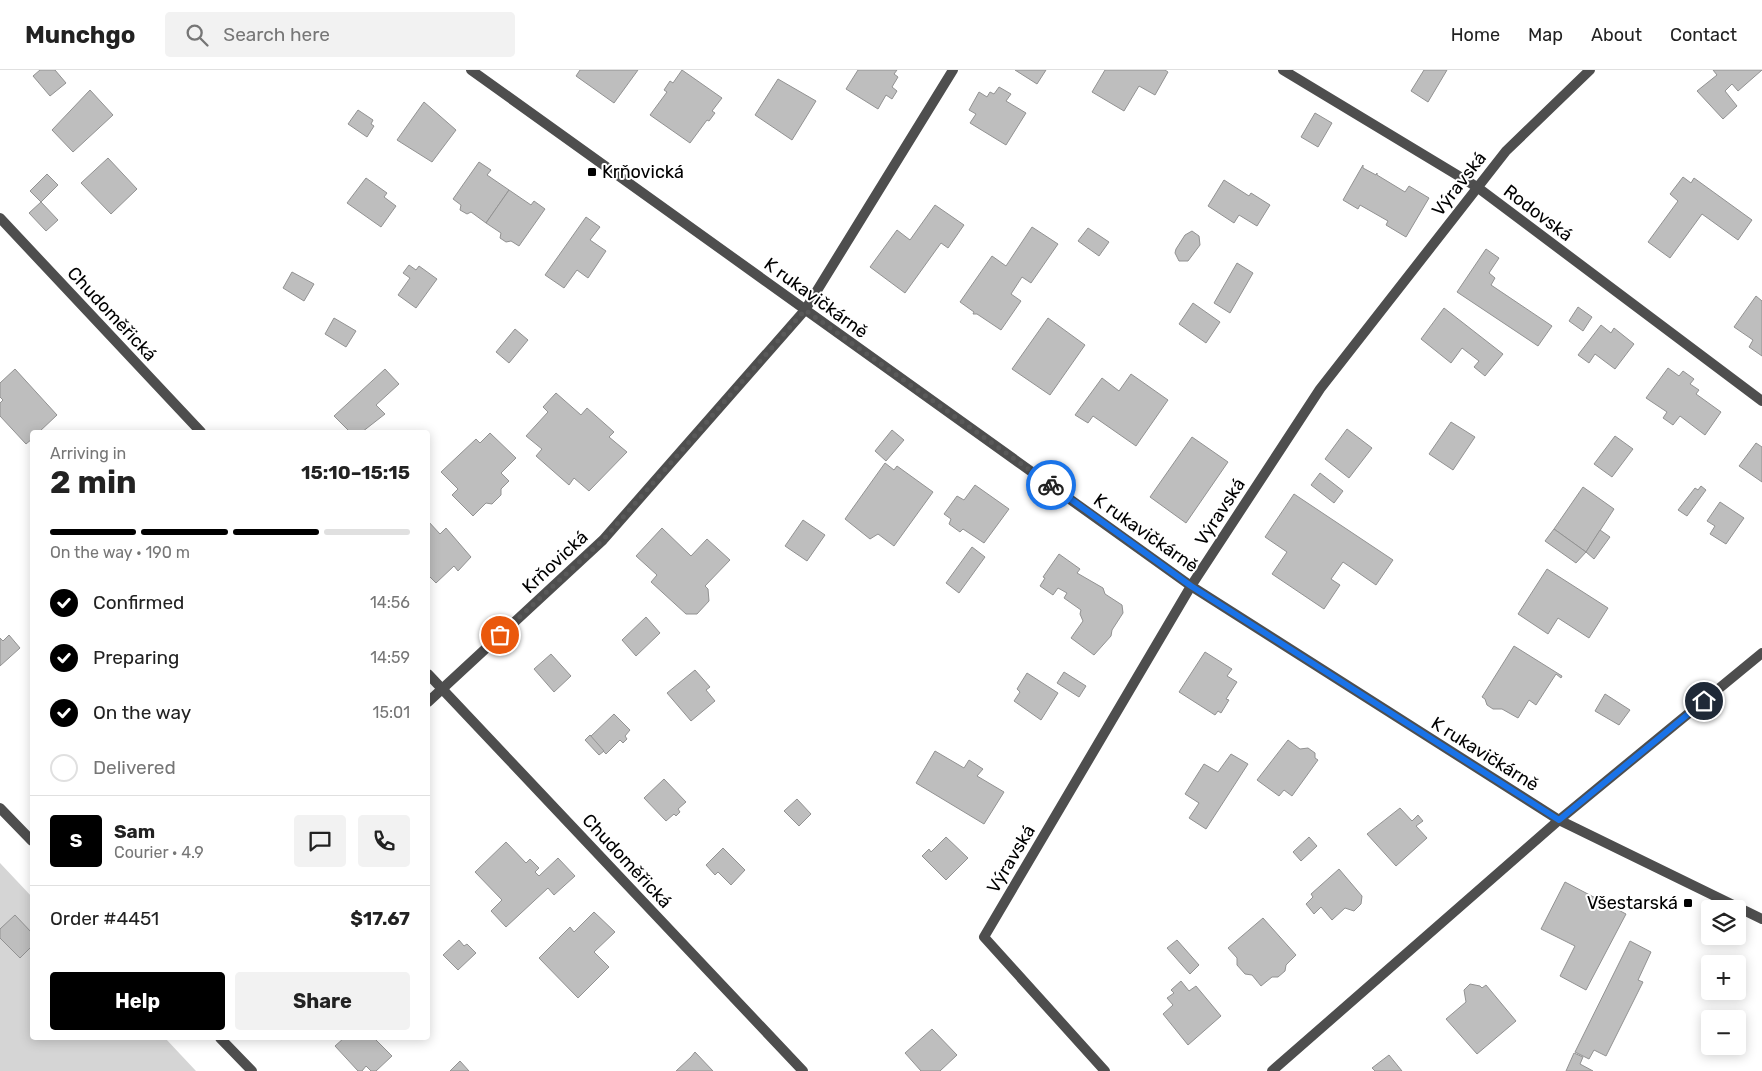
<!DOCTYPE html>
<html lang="en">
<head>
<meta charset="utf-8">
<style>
	body { margin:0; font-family:Rubik,sans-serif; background:#f2f2f2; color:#222; height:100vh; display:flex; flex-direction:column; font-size:19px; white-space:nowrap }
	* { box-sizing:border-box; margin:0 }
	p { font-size:16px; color:#767676 }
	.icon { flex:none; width:28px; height:28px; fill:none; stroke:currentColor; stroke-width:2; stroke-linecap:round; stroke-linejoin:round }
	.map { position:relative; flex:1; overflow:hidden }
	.details { position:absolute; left:30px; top:360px; width:400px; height:610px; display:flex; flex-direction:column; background:#fff; border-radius:5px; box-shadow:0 2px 12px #0003 }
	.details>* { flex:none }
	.buttons { position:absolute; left:1701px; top:830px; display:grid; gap:10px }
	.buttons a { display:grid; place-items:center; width:45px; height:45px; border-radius:5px; background:#fff; box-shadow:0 2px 12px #0003; font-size:25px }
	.pin { position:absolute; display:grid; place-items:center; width:42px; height:42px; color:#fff; margin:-21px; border:2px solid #fff; border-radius:50%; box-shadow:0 1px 5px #0007 }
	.courier { position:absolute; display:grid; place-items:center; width:50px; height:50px; margin:-25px; border:4px solid #1a73e8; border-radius:50%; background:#fff; color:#222; box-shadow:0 1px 6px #0007 }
	.headline em { font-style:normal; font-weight:700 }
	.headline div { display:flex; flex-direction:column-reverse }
	.headline { display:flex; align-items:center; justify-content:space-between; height:85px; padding:0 20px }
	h1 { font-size:32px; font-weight:700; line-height:38px }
	.bar { display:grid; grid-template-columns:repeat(4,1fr); gap:8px 5px; align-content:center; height:60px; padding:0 20px }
	.bar i { height:6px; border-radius:4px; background:#e0e0e0 }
	.bar .active { background:#000 }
	.bar p { grid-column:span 4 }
	.line { display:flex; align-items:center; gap:12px; padding:0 20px; border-top:1px solid #e0e0e0 }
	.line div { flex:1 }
	.round { display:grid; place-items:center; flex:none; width:52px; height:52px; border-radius:5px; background:#f2f2f2 }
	ol { padding:0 20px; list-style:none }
	li { display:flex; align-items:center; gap:15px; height:55px }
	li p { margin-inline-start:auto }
	li .icon { padding:5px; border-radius:50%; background:#000; color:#fff; stroke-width:4 }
	li:last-child { color:#767676 }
	li i { width:28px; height:28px; border:2px solid #e0e0e0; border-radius:50% }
	.primary-button { display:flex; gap:10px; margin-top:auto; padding:10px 20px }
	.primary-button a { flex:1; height:58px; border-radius:5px; background:#000; color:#fff; font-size:20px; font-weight:700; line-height:58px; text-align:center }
	.primary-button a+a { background:#f2f2f2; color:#222 }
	header { display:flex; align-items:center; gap:30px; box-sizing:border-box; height:70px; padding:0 25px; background:#fff; border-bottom:1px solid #e0e0e0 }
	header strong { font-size:24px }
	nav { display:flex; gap:28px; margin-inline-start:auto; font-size:18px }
	.search { width:350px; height:45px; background:#f2f2f2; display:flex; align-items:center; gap:12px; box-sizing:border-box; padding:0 18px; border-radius:5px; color:#767676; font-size:19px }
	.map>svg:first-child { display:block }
	.green { fill:#d5d5d5 }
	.building { fill:#bebebe; stroke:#929292 }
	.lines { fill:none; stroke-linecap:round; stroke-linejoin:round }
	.street { stroke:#4e4e4e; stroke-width:10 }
	.done { stroke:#595959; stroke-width:5; stroke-dasharray:0 9 }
	.route { stroke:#1a73e8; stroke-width:6 }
	.poi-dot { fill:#000; stroke:#fff; stroke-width:2 }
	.labels { text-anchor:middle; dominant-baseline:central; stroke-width:4; stroke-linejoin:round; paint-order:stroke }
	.poi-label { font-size:18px; fill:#000; stroke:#fff; text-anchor:start }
	.street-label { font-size:18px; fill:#000; stroke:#fff }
</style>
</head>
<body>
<header>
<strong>Munchgo</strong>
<div class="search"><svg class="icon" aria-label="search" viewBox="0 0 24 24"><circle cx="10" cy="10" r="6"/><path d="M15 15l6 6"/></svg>Search here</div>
<nav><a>Home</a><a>Map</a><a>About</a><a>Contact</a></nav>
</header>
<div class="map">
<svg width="1762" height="1001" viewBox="0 0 1762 1001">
	<rect width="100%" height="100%" fill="#fff"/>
	<polygon class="green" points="0,793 32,827 32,968 165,968 196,1001 0,1001"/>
	<g class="building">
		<polygon points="40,0 55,0 66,13 50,26 33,6"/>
		<polygon points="580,0 638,0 614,33 576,6"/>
		<polygon points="682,0 722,28 712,41 715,43 709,51 707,50 690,73 650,45 667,22 664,20 670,11 673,13"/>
		<polygon points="858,0 897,0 894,4 898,7 892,17 897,21 892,29 886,25 878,39 846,19"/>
		<polygon points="1015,0 1046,0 1037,14"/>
		<polygon points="1105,0 1165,0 1168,2 1155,25 1139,16 1124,41 1092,22"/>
		<polygon points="1424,0 1447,0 1428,32 1411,21"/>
		<polygon points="1713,0 1762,0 1738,21 1732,14 1725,21 1737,36 1723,49 1697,21 1717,5"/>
		<polygon points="778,9 816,31 792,70 755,45"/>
		<polygon points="999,17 1011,24 1006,31 1026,43 1006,75 970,53 976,44 969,40 979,22 987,27 990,22 994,24"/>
		<polygon points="90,20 113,45 73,82 52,60"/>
		<polygon points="424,32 456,60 432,92 397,70"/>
		<polygon points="358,40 373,50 371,54 374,56 367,67 348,54"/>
		<polygon points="1315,43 1332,53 1318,77 1301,67"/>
		<polygon points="108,88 137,119 111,144 81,113"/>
		<polygon points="479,92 491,100 487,105 509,120 486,153 471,142 467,144 460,140 461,135 453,129"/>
		<polygon points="1363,95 1363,98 1376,105 1377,103 1377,105 1405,122 1409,116 1429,128 1406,167 1386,155 1388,151 1360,135 1358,139 1343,130"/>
		<polygon points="47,104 58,115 41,132 30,121"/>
		<polygon points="1683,107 1691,113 1694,108 1752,150 1738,170 1702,144 1670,188 1648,172 1678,131 1670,124"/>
		<polygon points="366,108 387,123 384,127 396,136 381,157 347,133"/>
		<polygon points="1224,110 1249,126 1251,123 1270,135 1257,156 1239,145 1234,153 1208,136"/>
		<polygon points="509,120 531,135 534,131 545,139 519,176 511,171 506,172 500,168 501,163 486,153"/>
		<polygon points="41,132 58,150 46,161 29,143"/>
		<polygon points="935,135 964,155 948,178 941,173 905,223 870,197 897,160 910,170"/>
		<polygon points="586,147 600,157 590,170 606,181 588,208 577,200 564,218 545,205"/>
		<polygon points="1032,157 1058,174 1031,213 1022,207 1011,224 1021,231 1001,260 977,244 973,244 974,242 960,232 992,186 1006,196"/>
		<polygon points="1088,158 1109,172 1099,186 1078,171"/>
		<polygon points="1192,161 1199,166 1200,175 1188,191 1179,191 1175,183 1176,179 1185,165"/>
		<polygon points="1486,179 1499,188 1489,203 1495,208 1491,215 1552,256 1538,276 1457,222"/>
		<polygon points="1237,193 1253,203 1230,243 1214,233"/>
		<polygon points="409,195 416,200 419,196 437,209 416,238 398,225 410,208 403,203"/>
		<polygon points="292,202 314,214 304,231 283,218"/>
		<polygon points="1756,226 1762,231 1762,286 1749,277 1753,270 1734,257"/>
		<polygon points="1193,233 1220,252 1206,273 1179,254"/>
		<polygon points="1578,237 1592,247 1583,261 1569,251"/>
		<polygon points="1444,238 1503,284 1485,306 1474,297 1479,291 1462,278 1451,293 1421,269"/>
		<polygon points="334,248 356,261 346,277 325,264"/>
		<polygon points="1048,248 1085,275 1050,325 1012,299"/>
		<polygon points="1601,255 1611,263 1614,258 1634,274 1615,299 1595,284 1589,293 1578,285"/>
		<polygon points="515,259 528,270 509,293 496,282"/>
		<polygon points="1668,298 1679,306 1683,301 1694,309 1690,314 1699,320 1696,324 1721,342 1705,365 1680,346 1673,355 1663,348 1667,342 1646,328"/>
		<polygon points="15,299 57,345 39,362 32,362 32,369 26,374 0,346 0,333 3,330 0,327 0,313"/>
		<polygon points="385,299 399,314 376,335 385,344 362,362 350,362 334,346"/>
		<polygon points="1131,304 1168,330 1136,376 1093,346 1088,353 1075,345 1102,308 1119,321"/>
		<polygon points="556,323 581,345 587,338 614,362 609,367 627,382 589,421 574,408 569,415 536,386 542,379 526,366 548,342 543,337"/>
		<polygon points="1451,352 1475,367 1453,400 1429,384"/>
		<polygon points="1347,359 1372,378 1349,408 1325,389"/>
		<polygon points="892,360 904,370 886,391 875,381"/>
		<polygon points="490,363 516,388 501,403 509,411 501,419 501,425 492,434 486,433 473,446 452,425 458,419 441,402 476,369 480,373"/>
		<polygon points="1615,366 1633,379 1612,407 1594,394"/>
		<polygon points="1192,367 1228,392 1186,453 1150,427"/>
		<polygon points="1756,373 1762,377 1762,412 1739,396"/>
		<polygon points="885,393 894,400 897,396 933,422 894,476 878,464 870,469 845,449"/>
		<polygon points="1320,403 1343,421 1334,433 1311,415"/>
		<polygon points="975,415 1009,439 984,473 963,459 960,462 949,454 951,449 944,444 957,426 964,430"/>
		<polygon points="1701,416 1706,420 1687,446 1678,440 1695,418 1698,420"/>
		<polygon points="1583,417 1614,439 1586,482 1554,459"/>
		<polygon points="1294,424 1393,490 1376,515 1343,492 1331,509 1340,515 1324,539 1272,504 1287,482 1265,467"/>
		<polygon points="1720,432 1744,448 1726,474 1710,464 1715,456 1707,451"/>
		<polygon points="803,450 825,465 807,491 785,476"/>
		<polygon points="428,451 440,464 446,458 471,487 458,501 454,496 436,513 428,505"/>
		<polygon points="662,458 691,486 707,469 730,490 705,516 708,519 709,531 697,544 686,544 651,512 657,505 636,486"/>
		<polygon points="1554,459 1586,482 1576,493 1545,471"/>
		<polygon points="1600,460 1610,467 1594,489 1586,482"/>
		<polygon points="972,477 985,487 959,523 946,513"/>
		<polygon points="1059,484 1080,499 1077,503 1103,518 1105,524 1122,535 1123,543 1112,560 1111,566 1094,585 1071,568 1083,551 1080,544 1081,540 1064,528 1067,523 1058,518 1053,525 1040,516 1045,508 1043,507"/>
		<polygon points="1547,499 1608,538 1589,568 1558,548 1548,564 1518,544"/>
		<polygon points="646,547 660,563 636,586 622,570"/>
		<polygon points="9,565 20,578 0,596 0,568 3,571"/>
		<polygon points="1514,576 1562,606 1561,608 1556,604 1536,635 1529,630 1518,648 1502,639 1493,639 1487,635 1485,629 1482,627"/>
		<polygon points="1205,582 1232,599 1227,606 1237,612 1226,629 1229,630 1221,643 1218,641 1215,645 1179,622"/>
		<polygon points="551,584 571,606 554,622 534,599"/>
		<polygon points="695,600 710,617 706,620 715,631 691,651 667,623"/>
		<polygon points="1064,602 1086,616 1079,627 1057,613"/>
		<polygon points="1027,603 1058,623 1041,650 1014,631 1020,622 1017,619"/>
		<polygon points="1605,624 1630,640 1619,655 1595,641"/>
		<polygon points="614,644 630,660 625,666 627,669 623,673 620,670 606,684 590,667"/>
		<polygon points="590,665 604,681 599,685 585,670"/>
		<polygon points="1288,670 1300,679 1308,678 1315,683 1315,688 1318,690 1292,726 1284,720 1279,726 1257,710"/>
		<polygon points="935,681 964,698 969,690 983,699 977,706 1004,722 984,754 916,713"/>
		<polygon points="1231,684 1248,694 1206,759 1189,748 1199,733 1185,724 1204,694 1218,702"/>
		<polygon points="664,709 686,732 678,739 680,742 676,746 674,744 666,751 644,728"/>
		<polygon points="797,729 811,744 799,756 784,741"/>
		<polygon points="1400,738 1412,751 1418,745 1423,751 1416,756 1427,768 1396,796 1367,764"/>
		<polygon points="946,767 968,788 946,810 922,786 929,779 931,782"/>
		<polygon points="1309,767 1317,776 1301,791 1293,782"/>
		<polygon points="506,772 526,793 530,789 539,798 535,802 539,806 558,788 575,806 554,825 548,818 506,857 491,841 502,830 475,802"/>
		<polygon points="723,778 745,800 731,815 718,802 715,805 706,795"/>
		<polygon points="1339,799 1362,826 1361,834 1354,841 1345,838 1332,850 1321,837 1314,844 1306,834 1313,827 1311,824"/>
		<polygon points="1565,812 1626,844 1586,920 1560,906 1575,876 1541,859"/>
		<polygon points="594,842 615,862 594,882 609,897 578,928 539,888 570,857 574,862"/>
		<polygon points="15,845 32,863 31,877 20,888 0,868 0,859"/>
		<polygon points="1263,848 1296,885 1286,895 1285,901 1278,907 1272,907 1261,916 1252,905 1245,904 1237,895 1237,888 1228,878"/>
		<polygon points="459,870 464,876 467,874 476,883 458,900 443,885"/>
		<polygon points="1177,870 1199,895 1190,904 1167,878"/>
		<polygon points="1630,871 1651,882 1638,910 1643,912 1606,986 1594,980 1589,989 1575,982"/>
		<polygon points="1181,911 1189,921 1196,916 1221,946 1188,975 1163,944 1173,935 1167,928 1174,923 1171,920"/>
		<polygon points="1470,914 1480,916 1482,918 1486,915 1516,951 1477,984 1446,949 1466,932 1464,920"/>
		<polygon points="932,959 957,985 940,1001 921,1001 905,983"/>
		<polygon points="344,968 374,968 392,986 376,1001 371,1001 366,996 362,1001 358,1001 335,976"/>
		<polygon points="695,982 713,1001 676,1001 691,987"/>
		<polygon points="1574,983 1583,987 1580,994 1593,1001 1566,1001"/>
		<polygon points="1389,985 1402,1001 1375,1001 1372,998"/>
		<polygon points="460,991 469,1001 450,1001"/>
	</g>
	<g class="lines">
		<g class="street">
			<polyline points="471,0 1191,516 1559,750 1762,849"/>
			<polyline points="1283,0 1477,117 1762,331"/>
			<polyline points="0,148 201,362"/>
			<polyline points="428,604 803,1001"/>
			<polyline points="428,632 603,470 805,240 953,0"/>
			<polyline points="0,738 32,771"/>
			<polyline points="220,968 252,1001"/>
			<polyline points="1105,1001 984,867 1191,516 1320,319 1506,81 1590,0"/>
			<polyline points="1272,1001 1559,750 1762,583"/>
		</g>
	</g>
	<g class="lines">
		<polyline class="done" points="500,565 603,470 805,240 1051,415"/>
		<polyline class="route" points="1051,415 1191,516 1559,750 1704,631"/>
	</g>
	<g class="poi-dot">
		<rect x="587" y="97" width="10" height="10" rx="2.5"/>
		<rect x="1683" y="828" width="10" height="10" rx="2.5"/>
	</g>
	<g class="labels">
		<g class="poi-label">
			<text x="602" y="102">Krňovická</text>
			<text x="1678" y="833" text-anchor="end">Všestarská</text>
		</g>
		<g class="street-label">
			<text transform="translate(1459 114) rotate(-52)">Výravská</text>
			<text transform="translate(1538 143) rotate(37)">Rodovská</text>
			<text transform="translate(816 228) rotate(36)">K rukavičkárně</text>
			<text transform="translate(112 244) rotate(47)">Chudoměřická</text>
			<text transform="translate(1220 442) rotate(-57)">Výravská</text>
			<text transform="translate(1146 463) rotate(35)">K rukavičkárně</text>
			<text transform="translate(555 492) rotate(-43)">Krňovická</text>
			<text transform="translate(1485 684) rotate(32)">K rukavičkárně</text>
			<text transform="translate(1011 789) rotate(-59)">Výravská</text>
			<text transform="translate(627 791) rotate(47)">Chudoměřická</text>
		</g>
	</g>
</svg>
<div class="buttons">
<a><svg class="icon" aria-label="layers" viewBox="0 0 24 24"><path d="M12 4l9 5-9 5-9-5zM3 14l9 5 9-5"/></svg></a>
<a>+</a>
<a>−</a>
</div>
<div class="pin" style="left:500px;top:565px;background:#ea580c"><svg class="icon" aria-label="bag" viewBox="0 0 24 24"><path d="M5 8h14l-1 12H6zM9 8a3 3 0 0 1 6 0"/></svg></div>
<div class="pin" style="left:1704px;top:631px;background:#1f2937"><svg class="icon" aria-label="home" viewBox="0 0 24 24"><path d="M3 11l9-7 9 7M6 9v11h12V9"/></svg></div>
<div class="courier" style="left:1051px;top:415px"><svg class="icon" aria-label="bike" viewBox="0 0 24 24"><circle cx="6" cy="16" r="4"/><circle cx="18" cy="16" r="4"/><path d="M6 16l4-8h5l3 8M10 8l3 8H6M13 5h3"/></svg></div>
<section class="details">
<div class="headline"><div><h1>2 min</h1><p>Arriving in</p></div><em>15:10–15:15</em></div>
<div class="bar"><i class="active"></i><i class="active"></i><i class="active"></i><i></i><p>On the way · 190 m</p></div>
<ol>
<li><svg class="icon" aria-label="check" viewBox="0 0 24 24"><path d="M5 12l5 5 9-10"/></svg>Confirmed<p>14:56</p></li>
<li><svg class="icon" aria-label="check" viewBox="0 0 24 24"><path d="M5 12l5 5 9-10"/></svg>Preparing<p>14:59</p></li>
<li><svg class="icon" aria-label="check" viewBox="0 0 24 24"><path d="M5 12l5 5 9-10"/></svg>On the way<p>15:01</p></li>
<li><i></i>Delivered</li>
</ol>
<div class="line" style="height:90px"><b class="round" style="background:#000;color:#fff">S</b><div><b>Sam</b><p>Courier · 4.9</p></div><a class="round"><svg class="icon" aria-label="chat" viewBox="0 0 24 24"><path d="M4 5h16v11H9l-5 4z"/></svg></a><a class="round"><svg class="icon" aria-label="phone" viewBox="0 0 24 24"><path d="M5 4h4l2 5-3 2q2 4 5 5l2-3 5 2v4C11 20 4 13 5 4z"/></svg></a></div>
<div class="line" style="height:65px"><div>Order #4451</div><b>$17.67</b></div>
<div class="primary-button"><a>Help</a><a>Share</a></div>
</section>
</div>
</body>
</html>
